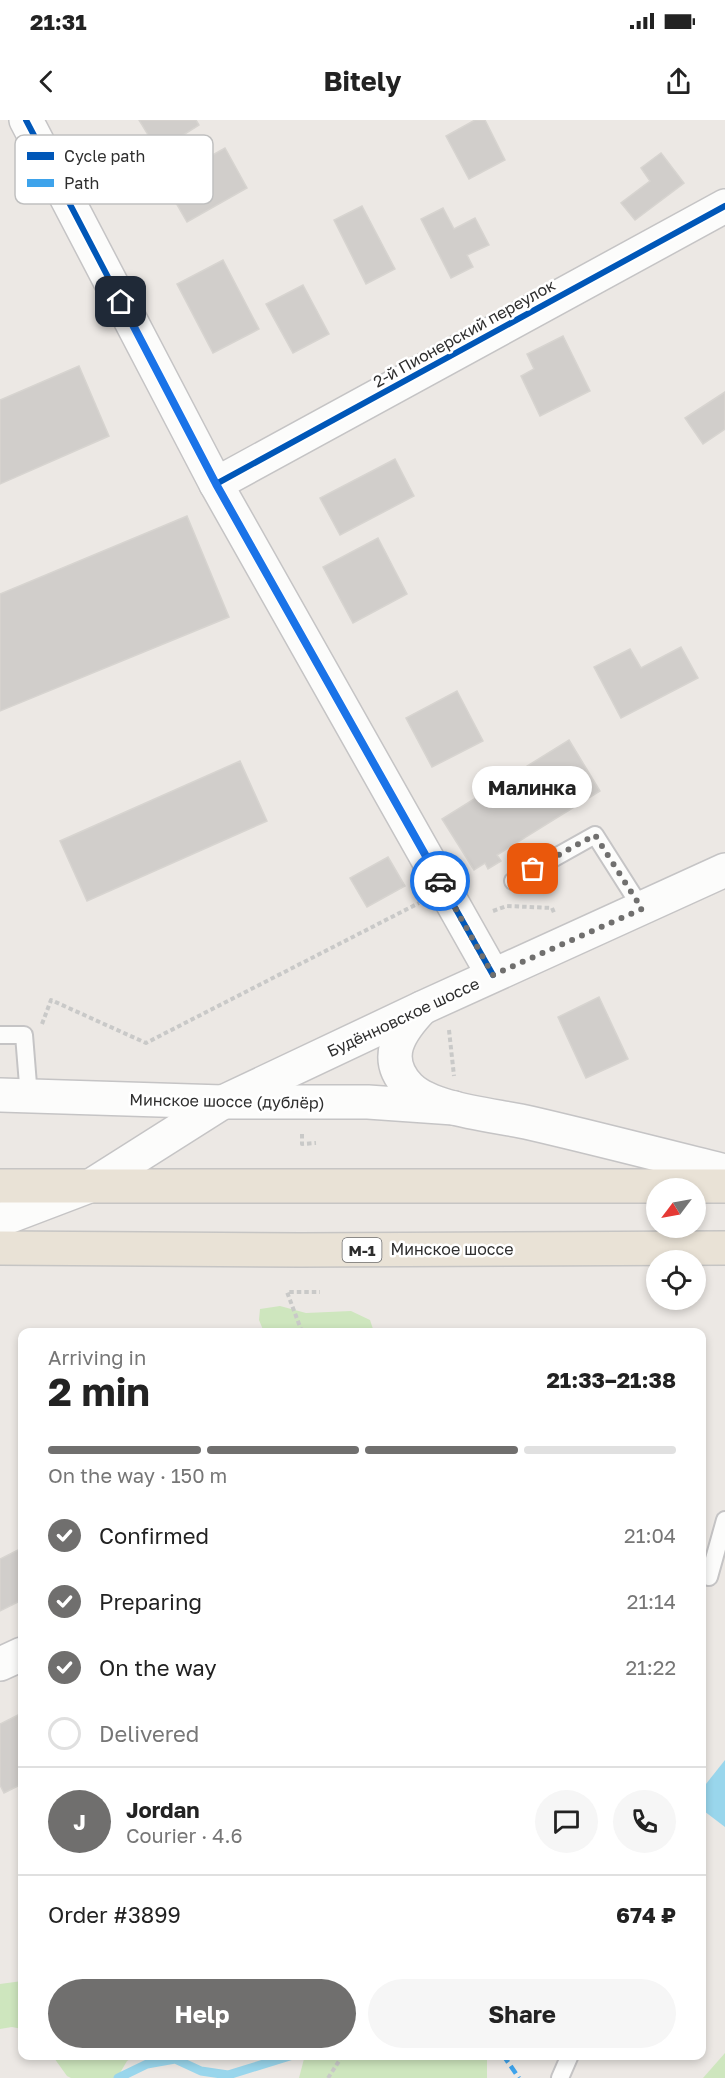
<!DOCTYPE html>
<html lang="en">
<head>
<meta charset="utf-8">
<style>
	body { margin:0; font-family:"Golos Text",sans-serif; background:#f6f6f6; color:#222; height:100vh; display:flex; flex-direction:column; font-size:22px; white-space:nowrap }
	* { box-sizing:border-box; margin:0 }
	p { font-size:20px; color:#767676 }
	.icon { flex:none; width:33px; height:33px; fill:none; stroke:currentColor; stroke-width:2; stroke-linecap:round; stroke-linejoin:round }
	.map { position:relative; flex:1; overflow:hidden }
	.panel { position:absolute; left:18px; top:1208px; width:688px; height:732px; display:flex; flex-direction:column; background:#fff; border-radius:12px; box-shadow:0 3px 9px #0003 }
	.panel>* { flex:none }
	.needle { width:39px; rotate:238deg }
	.tools { position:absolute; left:646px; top:1058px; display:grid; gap:12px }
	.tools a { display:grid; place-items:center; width:60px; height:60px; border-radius:50%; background:#fff; box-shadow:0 3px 9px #0003; font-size:30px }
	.pin { position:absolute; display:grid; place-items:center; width:51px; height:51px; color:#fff; margin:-26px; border-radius:12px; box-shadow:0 3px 9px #0006 }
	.courier { position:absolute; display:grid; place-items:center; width:60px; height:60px; margin:-30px; border:4px solid #1a73e8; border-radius:50%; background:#fff; color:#222; box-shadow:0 2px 8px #0007 }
	.bubble { position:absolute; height:42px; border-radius:21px; background:#fff; box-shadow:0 3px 9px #0003; font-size:20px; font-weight:700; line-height:42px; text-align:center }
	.summary em { font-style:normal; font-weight:700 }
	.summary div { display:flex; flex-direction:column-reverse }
	.summary { display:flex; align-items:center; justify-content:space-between; height:102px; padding:0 30px }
	h1 { font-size:39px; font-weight:700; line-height:45px }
	.bar { display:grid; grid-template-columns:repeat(4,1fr); gap:9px 6px; align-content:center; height:72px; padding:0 30px }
	.bar i { height:8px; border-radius:4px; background:#e0e0e0 }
	.bar .selected { background:#706f6e }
	.bar p { grid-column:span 4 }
	.line { display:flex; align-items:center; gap:15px; padding:0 30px; border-top:2px solid #e0e0e0 }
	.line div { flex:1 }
	.round { display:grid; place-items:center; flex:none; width:63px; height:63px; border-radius:32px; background:#f6f6f6 }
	ol { padding:0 30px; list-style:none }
	li { display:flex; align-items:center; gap:18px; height:66px }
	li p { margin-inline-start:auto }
	li .icon { padding:6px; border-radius:50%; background:#706f6e; color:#fff; stroke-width:4 }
	li:last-child { color:#767676 }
	li i { width:33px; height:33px; border:3px solid #e0e0e0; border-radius:50% }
	.button { display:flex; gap:12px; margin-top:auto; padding:12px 30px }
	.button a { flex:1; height:69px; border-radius:36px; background:#706f6e; color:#fff; font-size:24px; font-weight:700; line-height:69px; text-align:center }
	.button a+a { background:#f6f6f6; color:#222 }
	.status { display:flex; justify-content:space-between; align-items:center; height:42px; padding:0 30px; background:#fff; direction:ltr }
	.status svg { height:16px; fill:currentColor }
	header { display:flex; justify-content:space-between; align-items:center; height:78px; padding:0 30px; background:#fff; font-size:27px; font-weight:700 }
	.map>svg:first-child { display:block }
	.green { fill:#cee6be }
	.water { fill:#99d6ec }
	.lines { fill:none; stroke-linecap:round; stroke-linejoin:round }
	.stream { stroke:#99d6ec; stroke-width:9 }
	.building { fill:#d1cecb; stroke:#d7d4d0; stroke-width:1.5 }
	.service-casing { stroke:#c5c4c5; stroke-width:20 }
	.minor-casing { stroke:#c5c4c5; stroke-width:36 }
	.secondary-casing { stroke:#c5c4c5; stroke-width:36 }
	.trunk-casing { stroke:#c6c5c4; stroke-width:36 }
	.path { stroke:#c9c9c8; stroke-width:4; stroke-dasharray:4.5 3; stroke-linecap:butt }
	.service { stroke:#fcfcfb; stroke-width:16 }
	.minor { stroke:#fcfcfb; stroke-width:33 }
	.secondary { stroke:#fcfcfb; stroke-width:33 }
	.trunk { stroke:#e9e2d6; stroke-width:33 }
	.quiet { stroke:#3ea3eb; stroke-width:4.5; stroke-dasharray:9 4.5; stroke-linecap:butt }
	.cycleway-casing { stroke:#fff; stroke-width:10 }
	.cycleway { stroke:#0057b8; stroke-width:6 }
	.done { stroke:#706f6e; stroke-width:6; stroke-dasharray:0 10.8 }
	.route { stroke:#1a73e8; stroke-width:8 }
	.labels { text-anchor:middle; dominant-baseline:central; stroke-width:5; stroke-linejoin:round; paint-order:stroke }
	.shield { fill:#fff; stroke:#6d6d6d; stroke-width:1.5 }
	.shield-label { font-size:15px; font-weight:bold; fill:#2e2e2e }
	.street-label { font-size:16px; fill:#2e2e2e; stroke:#fff }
	.key { fill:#fff; stroke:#c0c0c0; stroke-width:1.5 }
	.key-label { font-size:16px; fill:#2e2e2e }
</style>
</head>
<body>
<div class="status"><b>21:31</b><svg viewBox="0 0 49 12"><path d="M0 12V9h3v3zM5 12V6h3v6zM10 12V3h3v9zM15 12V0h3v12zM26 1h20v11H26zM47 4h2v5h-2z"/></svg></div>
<header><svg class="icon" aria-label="back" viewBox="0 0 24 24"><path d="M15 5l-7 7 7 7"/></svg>Bitely<svg class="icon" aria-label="share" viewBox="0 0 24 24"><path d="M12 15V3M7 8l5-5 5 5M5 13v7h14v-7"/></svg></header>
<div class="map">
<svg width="725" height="1958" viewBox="0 0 725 1958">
	<rect width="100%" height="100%" fill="#ece8e4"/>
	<g class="green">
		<polygon points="280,1186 306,1193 351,1191 370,1200 374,1212 264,1212 259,1200 260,1189"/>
		<polygon points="22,1861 22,1909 12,1907 0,1909 0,1864"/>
		<polygon points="725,1933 725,1958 703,1958"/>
		<polygon points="52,1935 136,1935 127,1941 117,1958 71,1958 67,1956"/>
		<polygon points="305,1935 487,1935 487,1958 299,1958"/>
	</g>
	<polygon class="water" points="725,1640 725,1707 704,1691 702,1669"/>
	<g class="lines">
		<polyline class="stream" points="118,1958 147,1944 175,1939 201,1951 228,1955 293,1935"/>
	</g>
	<g class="building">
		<polygon points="139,0 196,0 199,5 158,31"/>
		<polygon points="475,0 485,0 505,40 469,59 446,16"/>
		<polygon points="225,28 247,68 187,102 164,62"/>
		<polygon points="661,33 684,63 635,100 621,83 650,61 641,48"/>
		<polygon points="362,86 395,149 366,164 334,100"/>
		<polygon points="443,88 454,109 475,98 489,125 467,135 473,147 451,158 421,99"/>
		<polygon points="223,140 259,209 213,233 177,164"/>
		<polygon points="303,165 329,214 293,233 266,184"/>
		<polygon points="563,216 590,271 540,296 521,256 534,249 527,234"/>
		<polygon points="79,246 109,316 0,364 0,280"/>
		<polygon points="725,272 725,309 703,324 685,298"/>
		<polygon points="395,339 414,376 340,415 320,378"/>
		<polygon points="187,396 229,497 0,591 0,474"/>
		<polygon points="378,418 407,474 353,503 323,447"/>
		<polygon points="681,527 698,558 621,598 594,547 630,529 641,548"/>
		<polygon points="457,571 483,621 432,647 406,598"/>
		<polygon points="569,620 600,671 497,735 501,741 488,749 485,743 474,750 442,699"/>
		<polygon points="240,641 267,701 87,781 60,721"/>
		<polygon points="388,737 405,766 367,787 350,758"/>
		<polygon points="599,877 628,939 586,958 558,897"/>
		<polygon points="22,1428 22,1480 0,1491 0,1439"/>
		<polygon points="22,1593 22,1664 4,1673 0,1665 0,1604"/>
	</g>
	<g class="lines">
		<g class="service-casing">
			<g id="service">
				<polyline points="513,761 595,715 642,789"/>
				<polyline points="0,915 24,915 29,977"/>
				<polyline points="709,1457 725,1400"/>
				<polyline points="560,1958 570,1935"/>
			</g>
		</g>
		<g class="minor-casing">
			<g id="minor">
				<polyline points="26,0 216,364 493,855"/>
				<polyline points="216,364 725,86"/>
				<polyline points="0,1544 22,1534"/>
			</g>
		</g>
		<g class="secondary-casing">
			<g id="secondary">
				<path d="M422 888C400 911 381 938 409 967 433 991 497 995 530 1003 595 1018 660 1035 725 1051"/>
				<polyline points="0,975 223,982 368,982 454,988"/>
				<polyline points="0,1100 92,1065 223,982 424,887 725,750"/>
			</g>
		</g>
		<g class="trunk-casing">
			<g id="trunk">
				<polyline points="0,1066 725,1066"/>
				<polyline points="0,1128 301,1130 725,1128"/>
			</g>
		</g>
		<g class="path">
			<polyline points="493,791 507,786 552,788 555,795"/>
			<polyline points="42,904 51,880 146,923 419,783"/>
			<polyline points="449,910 454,956"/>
			<polyline points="302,1014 302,1024 316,1023"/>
			<polyline points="302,1212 287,1172 320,1172"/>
			<polyline points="328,1958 343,1935"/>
		</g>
		<use href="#service" class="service"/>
		<use href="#minor" class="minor"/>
		<use href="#secondary" class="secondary"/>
		<use href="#trunk" class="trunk"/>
		<polyline class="quiet" points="503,1935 519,1958"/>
		<g class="cycleway-casing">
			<g id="cycleway">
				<polyline points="26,0 216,364 493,855"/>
				<polyline points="216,364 725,86"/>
			</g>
		</g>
		<use href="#cycleway" class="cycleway"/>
	</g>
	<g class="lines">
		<polyline class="done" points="440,761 493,855 642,789 595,715 533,749"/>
		<polyline class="route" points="121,182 216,364 440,761"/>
	</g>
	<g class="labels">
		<rect class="shield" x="342.5" y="1118" width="39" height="24" rx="4.5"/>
		<g class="shield-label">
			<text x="362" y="1130">М-1</text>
		</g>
		<g class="street-label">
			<text transform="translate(464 213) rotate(-29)">2-й Пионерский переулок</text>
			<text transform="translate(403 897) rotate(-25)">Будённовское шоссе</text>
			<text transform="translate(227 981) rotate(1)">Минское шоссе (дублёр)</text>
			<text x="452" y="1129">Минское шоссе</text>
		</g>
	</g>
	<rect x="15" y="15" width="198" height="69" rx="9" class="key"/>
	<rect x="27" y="32" width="27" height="8" fill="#0057b8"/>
	<rect x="27" y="59" width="27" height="8" fill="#3ea3eb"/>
	<g class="key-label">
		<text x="64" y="42">Cycle path</text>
		<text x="64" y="69">Path</text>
	</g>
</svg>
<div class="tools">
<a><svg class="needle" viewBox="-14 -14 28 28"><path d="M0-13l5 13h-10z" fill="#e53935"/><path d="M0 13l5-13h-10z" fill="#767676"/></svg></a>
<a><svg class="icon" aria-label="locate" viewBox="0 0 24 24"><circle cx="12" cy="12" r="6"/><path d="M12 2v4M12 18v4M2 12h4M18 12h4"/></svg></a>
</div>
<div class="pin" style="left:533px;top:749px;background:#ea580c"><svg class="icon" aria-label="bag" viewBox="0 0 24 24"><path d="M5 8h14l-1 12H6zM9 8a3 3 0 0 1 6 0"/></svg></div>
<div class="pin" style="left:121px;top:182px;background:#1f2937"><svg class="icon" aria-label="home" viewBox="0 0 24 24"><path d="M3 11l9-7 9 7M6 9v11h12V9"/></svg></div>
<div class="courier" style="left:440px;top:761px"><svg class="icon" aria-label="car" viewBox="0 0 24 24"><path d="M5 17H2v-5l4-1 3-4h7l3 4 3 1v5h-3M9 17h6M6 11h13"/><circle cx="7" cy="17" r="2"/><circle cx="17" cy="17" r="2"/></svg></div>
<div class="bubble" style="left:472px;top:646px;width:120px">Малинка</div>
<section class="panel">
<div class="summary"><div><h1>2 min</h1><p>Arriving in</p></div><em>21:33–21:38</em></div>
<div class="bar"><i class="selected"></i><i class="selected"></i><i class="selected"></i><i></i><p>On the way · 150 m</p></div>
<ol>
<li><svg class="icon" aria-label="check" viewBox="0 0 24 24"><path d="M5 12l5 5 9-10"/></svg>Confirmed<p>21:04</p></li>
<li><svg class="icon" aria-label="check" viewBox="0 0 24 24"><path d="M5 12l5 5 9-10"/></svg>Preparing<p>21:14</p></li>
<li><svg class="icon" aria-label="check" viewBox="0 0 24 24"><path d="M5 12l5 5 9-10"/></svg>On the way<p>21:22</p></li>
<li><i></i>Delivered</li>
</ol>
<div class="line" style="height:108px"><b class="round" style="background:#706f6e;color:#fff">J</b><div><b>Jordan</b><p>Courier · 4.6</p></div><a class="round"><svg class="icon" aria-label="chat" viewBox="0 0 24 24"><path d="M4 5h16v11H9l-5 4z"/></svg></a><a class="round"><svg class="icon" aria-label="phone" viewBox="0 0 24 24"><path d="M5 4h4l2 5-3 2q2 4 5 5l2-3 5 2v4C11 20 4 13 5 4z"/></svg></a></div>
<div class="line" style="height:78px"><div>Order #3899</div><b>674 ₽</b></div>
<div class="button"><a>Help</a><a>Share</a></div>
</section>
</div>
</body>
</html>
